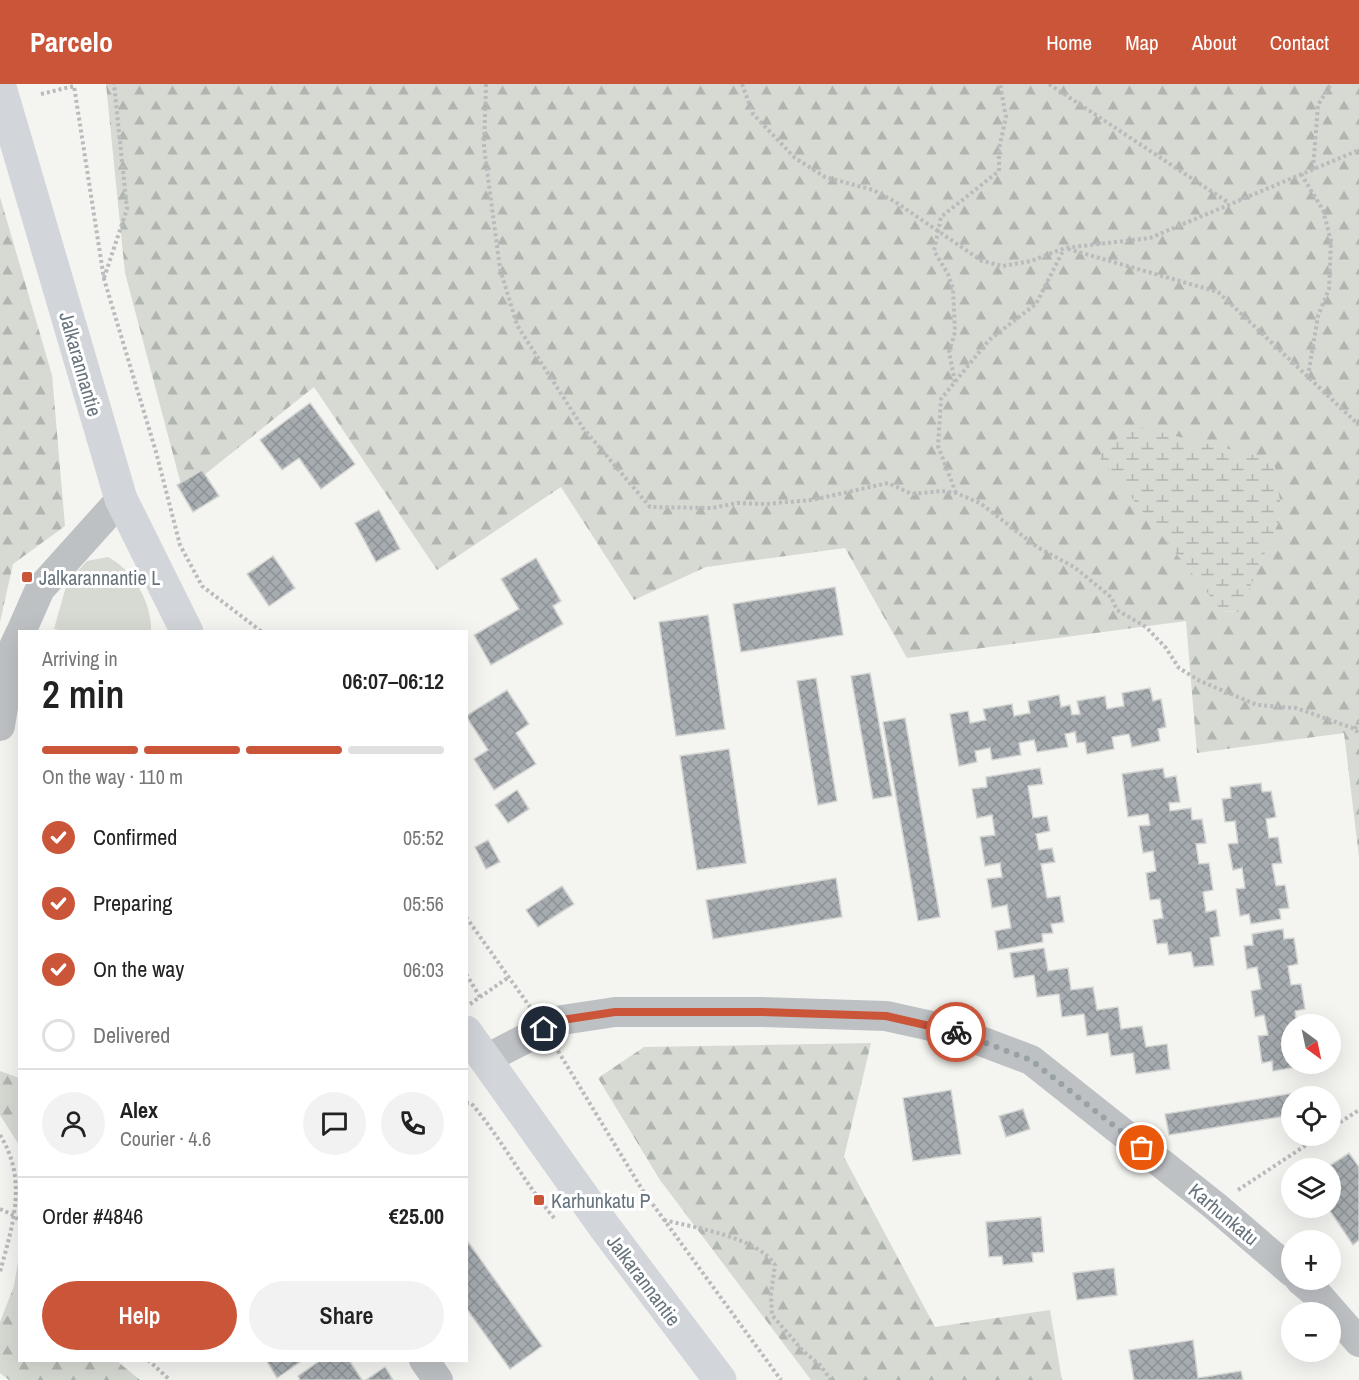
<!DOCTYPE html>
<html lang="en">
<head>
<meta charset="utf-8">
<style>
	body { margin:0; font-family:"Archivo Narrow",sans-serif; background:#f2f2f2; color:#222; height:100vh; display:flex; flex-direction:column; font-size:22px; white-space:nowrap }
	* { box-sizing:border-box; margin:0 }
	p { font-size:20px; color:#767676 }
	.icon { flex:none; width:33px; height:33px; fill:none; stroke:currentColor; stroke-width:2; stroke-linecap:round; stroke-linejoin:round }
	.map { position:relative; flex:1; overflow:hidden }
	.panel { position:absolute; left:18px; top:546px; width:450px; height:732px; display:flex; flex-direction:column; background:#fff; border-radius:0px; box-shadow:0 6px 24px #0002 }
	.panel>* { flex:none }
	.needle { width:39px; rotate:147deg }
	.controls { position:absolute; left:1281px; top:930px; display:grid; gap:12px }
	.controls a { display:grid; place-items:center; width:60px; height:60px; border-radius:50%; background:#fff; box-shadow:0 6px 24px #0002; font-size:30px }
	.pin { position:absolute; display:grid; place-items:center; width:51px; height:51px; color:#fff; margin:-26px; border:3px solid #fff; border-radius:50%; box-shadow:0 2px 6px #0007 }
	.courier { position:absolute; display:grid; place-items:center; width:60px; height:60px; margin:-30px; border:4px solid #cb5539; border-radius:50%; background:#fff; color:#222; box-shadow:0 2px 8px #0007 }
	.head em { font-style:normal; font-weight:600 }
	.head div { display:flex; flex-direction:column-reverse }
	.head { display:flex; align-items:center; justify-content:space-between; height:102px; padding:0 24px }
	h1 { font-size:39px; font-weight:600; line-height:45px }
	.bar { display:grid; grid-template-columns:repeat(4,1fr); gap:9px 6px; align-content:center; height:72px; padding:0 24px }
	.bar i { height:8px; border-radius:4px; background:#e0e0e0 }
	.bar .on { background:#cb5539 }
	.bar p { grid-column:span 4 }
	.line { display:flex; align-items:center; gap:15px; padding:0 24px; border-top:2px solid #e0e0e0 }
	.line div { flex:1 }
	.round { display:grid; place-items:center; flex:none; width:63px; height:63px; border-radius:32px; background:#f2f2f2 }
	ol { padding:0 24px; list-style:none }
	li { display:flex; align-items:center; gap:18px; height:66px }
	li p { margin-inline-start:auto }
	li .icon { padding:6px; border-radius:50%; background:#cb5539; color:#fff; stroke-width:4 }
	li:last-child { color:#767676 }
	li i { width:33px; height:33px; border:3px solid #e0e0e0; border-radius:50% }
	.button { display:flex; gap:12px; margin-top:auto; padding:12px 24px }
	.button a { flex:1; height:69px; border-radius:36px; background:#cb5539; color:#fff; font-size:24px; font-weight:600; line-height:69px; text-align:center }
	.button a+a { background:#f2f2f2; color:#222 }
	header { display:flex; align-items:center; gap:36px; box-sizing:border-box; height:84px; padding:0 30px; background:#cb5539; color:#fff }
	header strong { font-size:28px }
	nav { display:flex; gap:33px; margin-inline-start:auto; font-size:21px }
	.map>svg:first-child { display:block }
	.green { fill:#d6dad2 }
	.forest { fill:url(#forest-firs); fill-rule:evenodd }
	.wetland { fill:url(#wetland-marsh) }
	.building { fill:url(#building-cross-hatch); stroke:#d5d5d3; stroke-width:1.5 }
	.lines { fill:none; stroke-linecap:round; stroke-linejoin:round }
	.path { stroke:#b9bbbd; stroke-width:4; stroke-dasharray:3 3; stroke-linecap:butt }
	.street { stroke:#bec1c4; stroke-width:30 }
	.secondary { stroke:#d2d5d9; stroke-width:33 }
	.done { stroke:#98a1a6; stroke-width:6; stroke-dasharray:0 10.8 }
	.route { stroke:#cb5539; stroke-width:8 }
	.poi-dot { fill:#cb5539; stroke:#fff; stroke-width:2 }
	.labels { text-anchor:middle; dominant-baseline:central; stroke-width:6; stroke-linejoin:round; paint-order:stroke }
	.street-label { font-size:20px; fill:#67747e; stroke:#fff }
	.poi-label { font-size:20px; fill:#67747e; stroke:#fff; text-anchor:start }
</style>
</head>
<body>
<header>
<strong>Parcelo</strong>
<nav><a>Home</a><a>Map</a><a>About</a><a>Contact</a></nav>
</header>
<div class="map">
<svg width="1359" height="1296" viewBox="0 0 1359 1296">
	<defs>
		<pattern id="forest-firs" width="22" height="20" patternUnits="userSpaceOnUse" patternTransform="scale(1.5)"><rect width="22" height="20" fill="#d6dad2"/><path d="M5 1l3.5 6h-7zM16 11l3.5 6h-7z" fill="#b1b5b0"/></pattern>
		<pattern id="wetland-marsh" width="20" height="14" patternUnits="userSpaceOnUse" patternTransform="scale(1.5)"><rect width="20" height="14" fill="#d6dad2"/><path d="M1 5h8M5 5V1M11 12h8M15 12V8" fill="none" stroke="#b1b5b0"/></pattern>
		<pattern id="building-cross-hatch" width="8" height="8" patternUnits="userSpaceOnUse" patternTransform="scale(1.5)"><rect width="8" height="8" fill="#a6acb0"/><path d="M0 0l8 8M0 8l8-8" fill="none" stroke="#8b9194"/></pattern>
	</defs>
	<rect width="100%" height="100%" fill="#f4f4f1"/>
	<path class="green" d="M108 473C133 486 152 519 151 547L68 548 54 545 67 499 87 477Z"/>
	<g class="forest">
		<path d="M106 0H1359V773L1344 649 1197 669 1186 537 907 574 845 464 706 483 634 516 561 403 437 486 314 303 183 408 125 189ZM1282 430 1238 528 1222 527Z"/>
		<polygon points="0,113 52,291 65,442 13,480 0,538"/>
		<polygon points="871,959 844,1073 935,1243 1050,1226 1062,1296 811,1296 660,1096 598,994 644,963"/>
		<polygon points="0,987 19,994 19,1061 0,1031"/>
		<polygon points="19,1172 20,1276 117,1277 140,1296 9,1296 0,1289 0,1238 14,1202"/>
	</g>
	<polygon class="wetland" points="1131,341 1274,376 1282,430 1239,528 1222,527 1099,373"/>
	<g class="building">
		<polygon points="310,319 355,380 321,405 299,374 282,386 260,356"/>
		<polygon points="202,386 219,412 193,428 177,401"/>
		<polygon points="379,426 400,465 376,478 355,439"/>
		<polygon points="273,472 295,504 269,522 247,490"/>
		<polygon points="536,474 561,517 553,522 563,540 491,581 474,551 519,525 501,495"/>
		<polygon points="835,503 843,551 741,568 733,520"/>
		<polygon points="708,531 725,645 676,652 659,538"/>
		<polygon points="870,589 892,712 873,715 851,592"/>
		<polygon points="816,594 837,717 818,721 797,597"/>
		<polygon points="1150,604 1153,617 1161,615 1166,643 1158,645 1160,657 1132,663 1129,650 1112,653 1114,665 1087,670 1085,658 1077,659 1075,648 1065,650 1068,663 1037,668 1034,656 1019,659 1021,671 992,676 990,664 975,667 977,678 959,682 950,630 968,627 970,639 986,636 983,625 1012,620 1014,632 1030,629 1028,617 1059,611 1061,623 1070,621 1072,631 1080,630 1077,617 1105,612 1107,625 1124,622 1122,609"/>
		<polygon points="507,606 529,640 516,649 536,680 494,706 474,675 488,666 466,632"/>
		<polygon points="905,634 940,833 918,837 883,638"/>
		<polygon points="729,665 746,779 697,786 680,672"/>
		<polygon points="1040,684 1043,700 1028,702 1033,734 1047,732 1050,747 1036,750 1039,766 1052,764 1055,778 1041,780 1047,814 1060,812 1064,838 1051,840 1053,849 1042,850 1043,858 998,866 995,847 1011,844 1007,821 992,824 987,795 1002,793 1000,779 985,782 980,753 995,751 992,731 977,734 972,705 987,703 986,693"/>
		<polygon points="1163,684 1165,694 1176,692 1180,718 1169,719 1170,727 1191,724 1192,736 1202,735 1206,759 1196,760 1199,780 1209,779 1213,806 1203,808 1206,828 1216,826 1220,852 1210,854 1214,881 1194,883 1191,868 1169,871 1167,859 1157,860 1153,836 1163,834 1160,815 1150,816 1146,789 1156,787 1153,767 1143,769 1139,742 1150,741 1148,730 1128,733 1122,690"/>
		<polygon points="1261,699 1262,708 1271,707 1276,733 1266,735 1269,754 1278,753 1282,779 1272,780 1276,802 1285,801 1289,824 1279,825 1281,835 1251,840 1249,830 1240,832 1236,805 1245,804 1242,784 1233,786 1228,760 1238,759 1235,737 1225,738 1222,715 1231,714 1230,703"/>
		<polygon points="517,706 529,725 508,739 495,721"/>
		<polygon points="488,756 500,778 486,785 475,763"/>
		<polygon points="836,794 842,833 713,855 706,816"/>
		<polygon points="562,802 574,820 538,843 526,826"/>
		<polygon points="1283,845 1284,855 1294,854 1298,880 1288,882 1291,901 1301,900 1305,925 1295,927 1297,940 1292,940 1292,980 1302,980 1303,982 1273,987 1272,977 1262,979 1258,952 1268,951 1264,931 1255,933 1251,907 1261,905 1257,883 1247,885 1244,862 1253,861 1252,850"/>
		<polygon points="1044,864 1048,887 1068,884 1071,906 1093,903 1097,926 1118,923 1121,945 1142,942 1146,963 1167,960 1170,985 1136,990 1133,969 1111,972 1108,949 1087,952 1084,930 1062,933 1059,910 1037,913 1034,891 1014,894 1010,869"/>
		<polygon points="951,1006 961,1070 913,1077 903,1014"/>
		<polygon points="1313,1006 1314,1012 1292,1012 1292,1031 1169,1051 1165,1030"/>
		<polygon points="1023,1025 1030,1045 1006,1053 999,1032"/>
		<polygon points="1349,1069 1359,1083 1359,1156 1353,1161 1328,1124 1330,1124 1330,1084 1326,1084"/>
		<polygon points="1041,1133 1044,1168 1032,1169 1033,1178 1003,1181 1002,1172 989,1173 986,1138"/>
		<polygon points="466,1155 542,1262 510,1285 466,1224"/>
		<polygon points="1114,1184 1117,1211 1077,1216 1073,1189"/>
		<polygon points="1193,1256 1198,1294 1241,1287 1243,1296 1134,1296 1129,1266"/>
		<polygon points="266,1276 303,1276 277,1294"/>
		<polygon points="321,1276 349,1276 362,1296 300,1296 298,1292"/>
		<polygon points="385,1283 393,1296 366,1296"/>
	</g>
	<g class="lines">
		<g class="path">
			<polyline points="486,0 484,63 500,185 517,241 583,344 650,423 712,424 737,419 766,420 812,416 888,399 912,410 942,407 956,409 980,419 1037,463 1074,483 1111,513 1117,526 1146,543 1166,564 1179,584 1200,597 1257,621 1296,624 1355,645 1359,650"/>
			<polyline points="742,0 753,30 795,74 825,93 873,106 894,117 982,177 1003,182 1031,177 1065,164 1150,154 1359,66"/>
			<polyline points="1049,0 1229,119"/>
			<polyline points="41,10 74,2 104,195 156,368 180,461 202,502 262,548"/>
			<polyline points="1313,85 1318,21 1331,0"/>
			<polyline points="1301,90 1323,126 1331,157 1329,205 1318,232 1308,292"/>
			<polyline points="1068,165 1218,208 1359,341"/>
			<polyline points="104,194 127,125 114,0"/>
			<polyline points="955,298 949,268 955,248 953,205 948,190 934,167 941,133 999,87 999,65 1006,33 1000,0"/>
			<polyline points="956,409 938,362 941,315 989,256 1036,220 1064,165"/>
			<polyline points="1355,645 1359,637"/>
			<polyline points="466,833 530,923"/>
			<polyline points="466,890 480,913"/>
			<polyline points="470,920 509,893"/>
			<polyline points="558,967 643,1107 781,1296"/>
			<path d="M466 1019H471C502 1055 524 1099 555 1135"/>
			<polyline points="1330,1045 1359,1026"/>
			<path d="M0 1051C28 1096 13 1140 0 1188"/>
			<polyline points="1238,1106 1320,1052"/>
			<polyline points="0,1125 15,1132 20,1139"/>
			<path d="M664 1136C696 1144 757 1153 775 1181L771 1210 772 1231 803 1267 820 1281 831 1296"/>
			<polyline points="148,1276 170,1296"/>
		</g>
		<g class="street">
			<polyline points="21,548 40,505 121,415"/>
			<polyline points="0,642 12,567 20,550"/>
			<polyline points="486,975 562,936 615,928 761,928 886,932 954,947 1031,976 1215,1122 1292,1188"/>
			<polyline points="1300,1196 1318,1211 1359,1258"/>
			<polyline points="424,1276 438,1296"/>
		</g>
		<g class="secondary">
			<polyline points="0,3 121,415 187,548"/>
			<polyline points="466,948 606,1145 720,1296"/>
		</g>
	</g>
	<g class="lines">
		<polyline class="done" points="956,948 1031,976 1142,1064"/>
		<polyline class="route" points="544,945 562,936 615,928 761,928 886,932 956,948"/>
	</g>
	<g class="poi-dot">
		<rect x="21" y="487" width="12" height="12" rx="3"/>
		<rect x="533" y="1110" width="12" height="12" rx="3"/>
	</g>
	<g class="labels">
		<g class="street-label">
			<text transform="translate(81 280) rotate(74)">Jalkarannantie</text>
			<text transform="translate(1224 1130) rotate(40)">Karhunkatu</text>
			<text transform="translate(644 1196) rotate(53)">Jalkarannantie</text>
		</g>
		<g class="poi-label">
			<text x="39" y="493">Jalkarannantie L</text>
			<text x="551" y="1116">Karhunkatu P</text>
		</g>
	</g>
</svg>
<div class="controls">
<a><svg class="needle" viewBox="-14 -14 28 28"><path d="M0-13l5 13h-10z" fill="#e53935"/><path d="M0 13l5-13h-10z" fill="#767676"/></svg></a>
<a><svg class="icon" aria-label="locate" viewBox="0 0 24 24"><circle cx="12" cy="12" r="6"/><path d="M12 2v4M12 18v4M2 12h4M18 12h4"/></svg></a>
<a><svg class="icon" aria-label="layers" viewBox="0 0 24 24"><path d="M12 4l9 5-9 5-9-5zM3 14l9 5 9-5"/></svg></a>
<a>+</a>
<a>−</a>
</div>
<div class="pin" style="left:1142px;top:1064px;background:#ea580c"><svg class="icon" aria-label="bag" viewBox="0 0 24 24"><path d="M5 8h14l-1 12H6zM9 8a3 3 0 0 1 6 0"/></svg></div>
<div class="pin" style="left:544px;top:945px;background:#1f2937"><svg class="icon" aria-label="home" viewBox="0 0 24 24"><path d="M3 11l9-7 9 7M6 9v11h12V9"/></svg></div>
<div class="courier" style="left:956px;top:948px"><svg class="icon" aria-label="bike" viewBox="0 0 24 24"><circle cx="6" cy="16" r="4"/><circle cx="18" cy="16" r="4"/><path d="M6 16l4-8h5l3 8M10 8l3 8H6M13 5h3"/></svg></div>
<section class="panel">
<div class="head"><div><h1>2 min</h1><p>Arriving in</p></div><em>06:07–06:12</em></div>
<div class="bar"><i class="on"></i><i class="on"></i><i class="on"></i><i></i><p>On the way · 110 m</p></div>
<ol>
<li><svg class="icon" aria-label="check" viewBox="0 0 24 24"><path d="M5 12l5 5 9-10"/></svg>Confirmed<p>05:52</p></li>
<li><svg class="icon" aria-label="check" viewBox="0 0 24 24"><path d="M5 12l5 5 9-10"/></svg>Preparing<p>05:56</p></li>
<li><svg class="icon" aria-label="check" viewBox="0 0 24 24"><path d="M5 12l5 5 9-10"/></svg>On the way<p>06:03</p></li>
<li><i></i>Delivered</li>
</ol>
<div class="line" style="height:108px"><a class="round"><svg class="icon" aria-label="person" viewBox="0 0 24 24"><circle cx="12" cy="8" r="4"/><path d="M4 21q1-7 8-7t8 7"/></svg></a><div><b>Alex</b><p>Courier · 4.6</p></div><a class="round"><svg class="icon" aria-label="chat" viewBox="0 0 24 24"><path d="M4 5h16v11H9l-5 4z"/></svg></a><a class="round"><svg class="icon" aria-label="phone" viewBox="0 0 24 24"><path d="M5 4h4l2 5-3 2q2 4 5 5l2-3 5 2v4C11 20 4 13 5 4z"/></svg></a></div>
<div class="line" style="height:78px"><div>Order #4846</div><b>€25.00</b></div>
<div class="button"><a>Help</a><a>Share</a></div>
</section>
</div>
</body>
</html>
